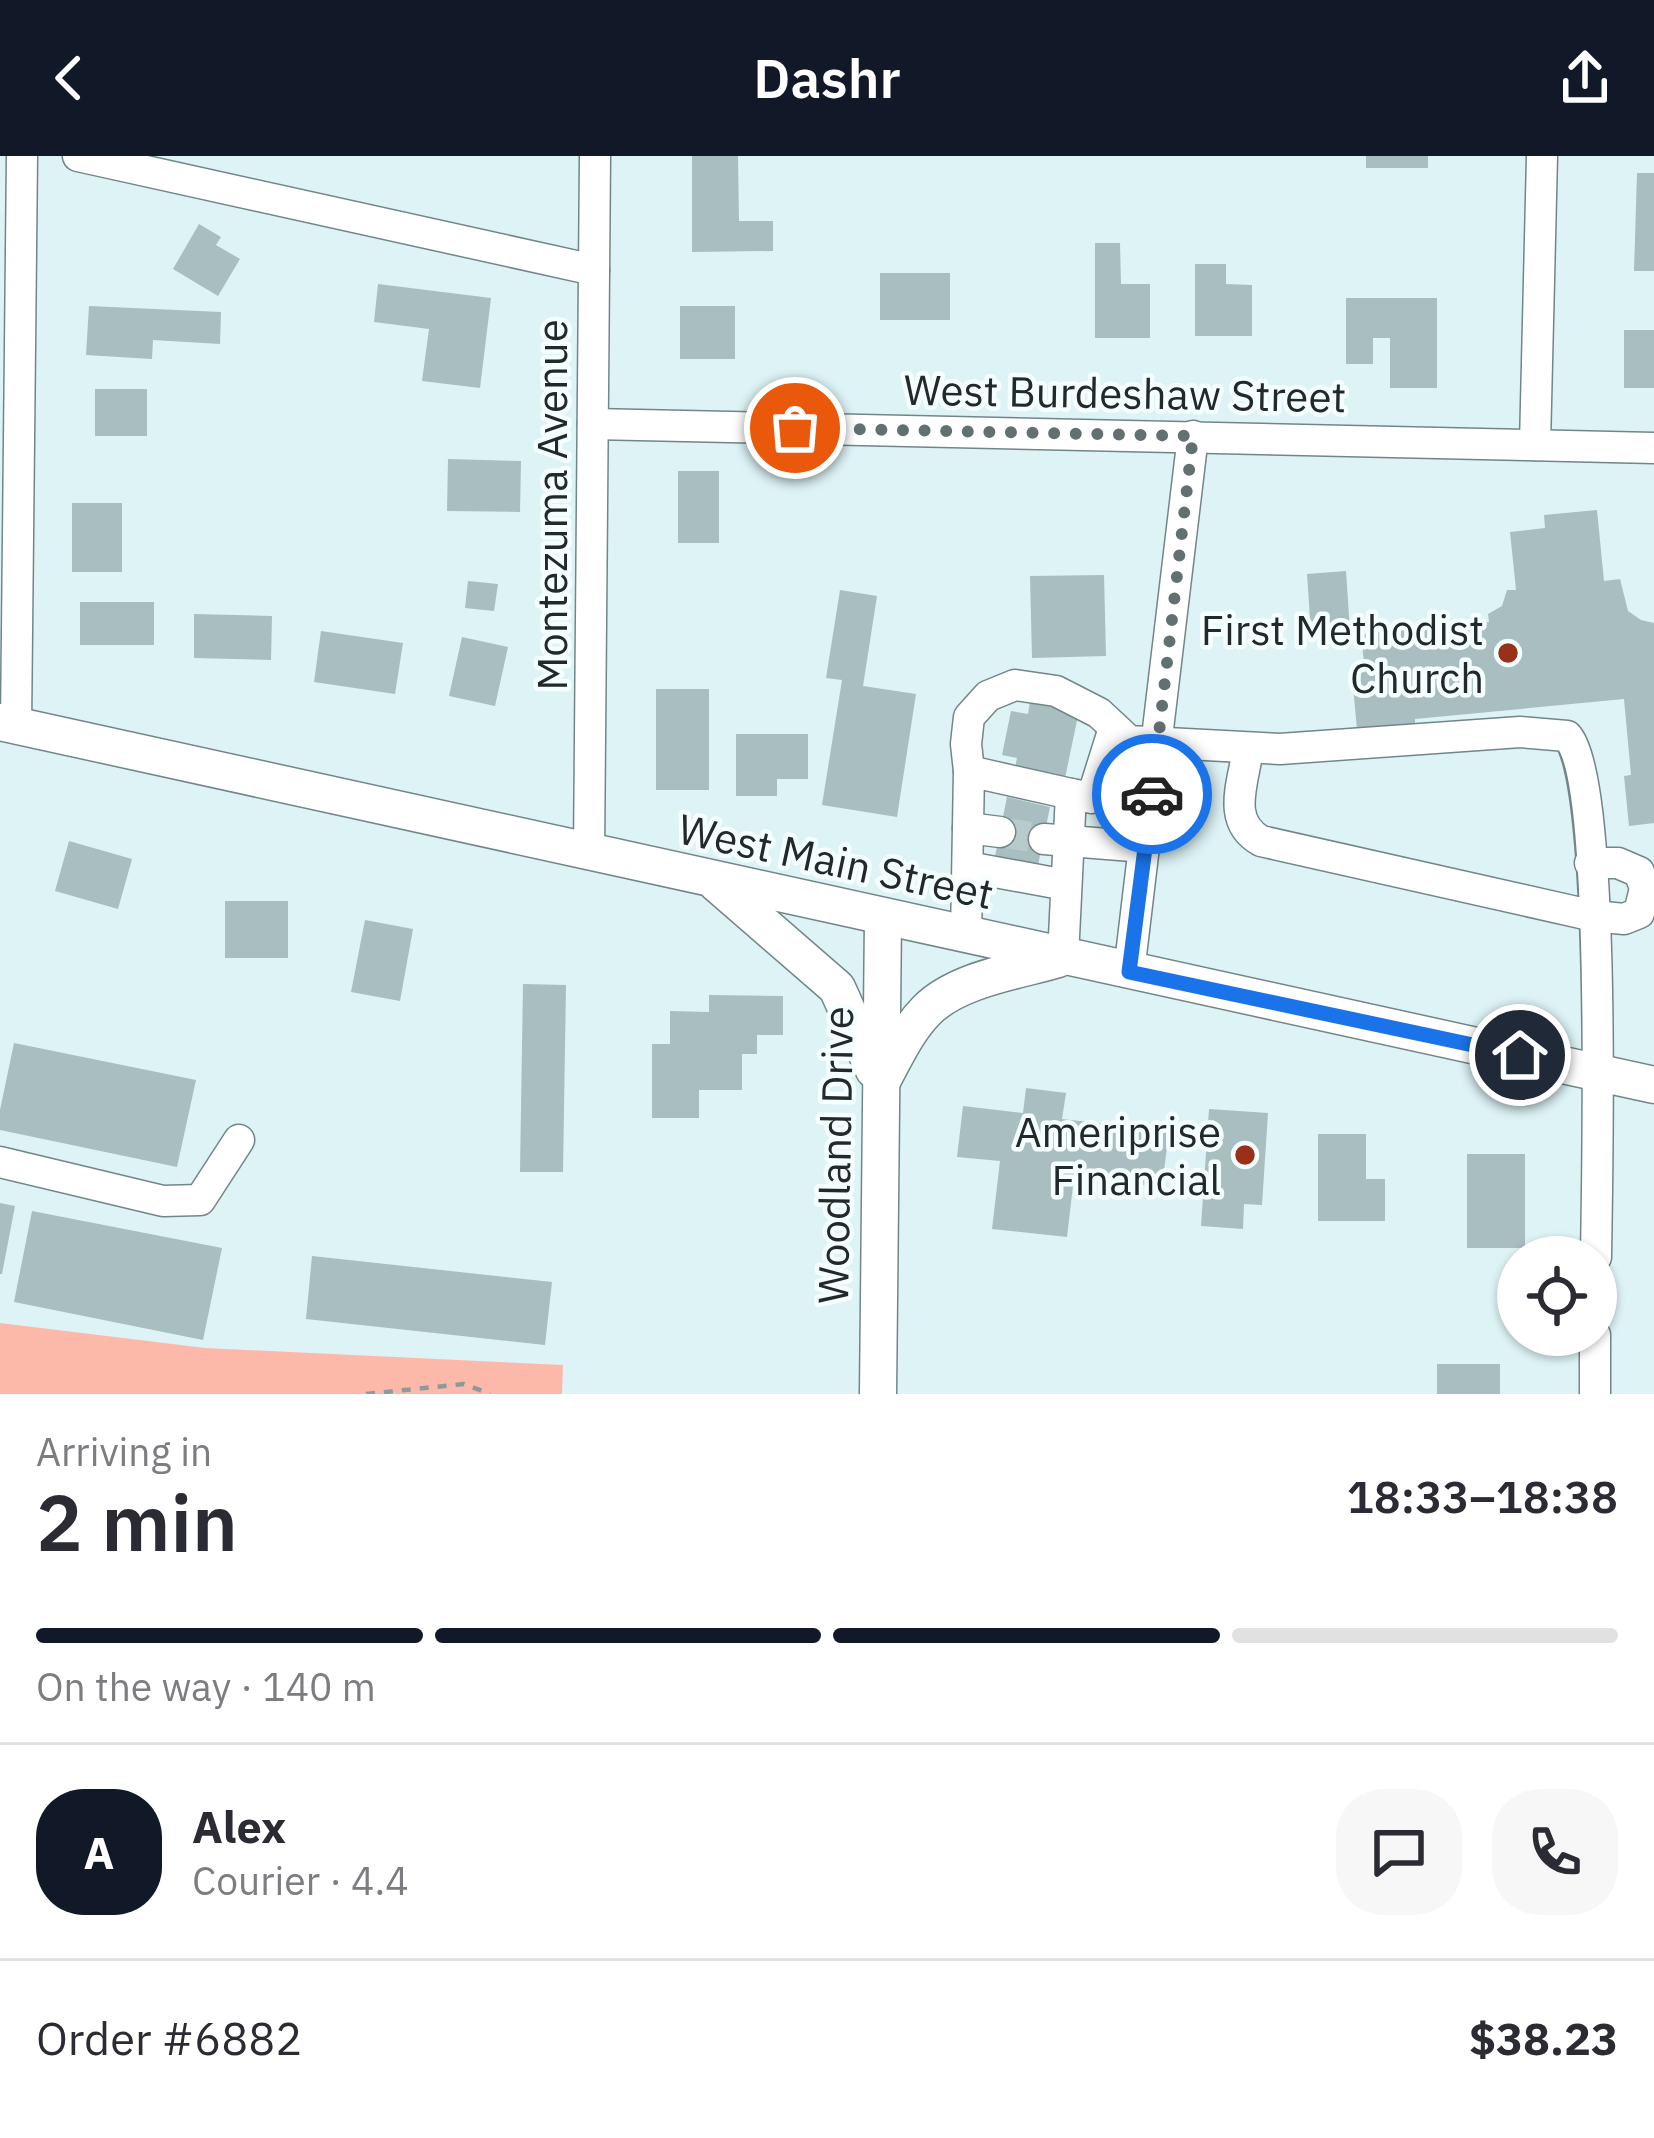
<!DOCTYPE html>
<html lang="en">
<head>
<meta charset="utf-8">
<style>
	body { margin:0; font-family:"IBM Plex Sans",sans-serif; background:#f7f7f7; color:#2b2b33; height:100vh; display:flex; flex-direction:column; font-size:45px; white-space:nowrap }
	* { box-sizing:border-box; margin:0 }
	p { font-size:39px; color:#7c7c81 }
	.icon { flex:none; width:66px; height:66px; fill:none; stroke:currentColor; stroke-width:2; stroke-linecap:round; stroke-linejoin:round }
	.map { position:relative; height:1238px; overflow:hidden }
	.sheet { display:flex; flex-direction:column; background:#fff; flex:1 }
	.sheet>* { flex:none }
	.buttons { position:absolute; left:1497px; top:1080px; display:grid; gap:24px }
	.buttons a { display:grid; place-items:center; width:120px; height:120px; border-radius:50%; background:#fff; box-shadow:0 3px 9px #0004; font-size:60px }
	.pin { position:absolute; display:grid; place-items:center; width:102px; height:102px; color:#fff; margin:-51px; border:6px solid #fff; border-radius:50%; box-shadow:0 3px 12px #0007 }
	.courier { position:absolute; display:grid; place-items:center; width:120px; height:120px; margin:-60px; border:9px solid #1a73e8; border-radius:50%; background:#fff; color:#222; box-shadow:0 3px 15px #0007 }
	.head em { font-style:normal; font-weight:600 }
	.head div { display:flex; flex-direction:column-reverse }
	.head { display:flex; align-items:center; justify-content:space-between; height:204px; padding:0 36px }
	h1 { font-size:78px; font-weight:600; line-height:90px }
	.bar { display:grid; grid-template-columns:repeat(4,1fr); gap:18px 12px; align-content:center; height:144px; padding:0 36px }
	.bar i { height:15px; border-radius:9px; background:#e1e1e2 }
	.bar .active { background:#111827 }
	.bar p { grid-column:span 4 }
	.line { display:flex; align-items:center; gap:30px; padding:0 36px; border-top:3px solid #e1e1e2 }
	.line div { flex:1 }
	.round { display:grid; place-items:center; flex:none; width:126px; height:126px; border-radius:48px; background:#f7f7f7 }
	header { display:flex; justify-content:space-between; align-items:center; height:156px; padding:0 36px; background:#111827; color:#fff; font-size:54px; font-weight:600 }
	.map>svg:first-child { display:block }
	.green { fill:#fcb9aa }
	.building { fill:#a9bec0 }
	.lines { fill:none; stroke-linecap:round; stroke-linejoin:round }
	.minor-tunnel { stroke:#b7cbcd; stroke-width:30; stroke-dasharray:30 15; stroke-linecap:butt }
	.minor-casing { stroke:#728688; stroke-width:33 }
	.major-casing { stroke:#728688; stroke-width:39 }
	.path { stroke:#8b9b9d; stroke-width:4.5; stroke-dasharray:9 9; stroke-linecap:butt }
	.minor { stroke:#fff; stroke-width:30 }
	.major { stroke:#fff; stroke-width:36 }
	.done { stroke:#637071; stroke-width:12; stroke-dasharray:0 21.6 }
	.route { stroke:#1a73e8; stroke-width:15 }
	.poi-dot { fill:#99301a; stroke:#f5feff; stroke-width:4.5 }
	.labels { text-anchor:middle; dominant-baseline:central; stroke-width:9; stroke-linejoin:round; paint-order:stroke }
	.street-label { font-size:42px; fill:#21292a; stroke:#f5feff }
	.poi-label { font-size:42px; fill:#21292a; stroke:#f5feff; text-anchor:end }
</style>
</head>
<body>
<header><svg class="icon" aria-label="back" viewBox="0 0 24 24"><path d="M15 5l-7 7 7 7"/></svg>Dashr<svg class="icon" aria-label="share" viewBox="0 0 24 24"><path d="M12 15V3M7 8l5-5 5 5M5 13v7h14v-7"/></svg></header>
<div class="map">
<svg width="1654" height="1238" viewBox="0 0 1654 1238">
	<rect width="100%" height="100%" fill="#ddf3f6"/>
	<polygon class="green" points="0,1167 205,1192 563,1209 562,1238 0,1238"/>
	<g class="building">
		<polygon points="692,0 738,0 739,65 773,65 773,95 692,96"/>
		<rect x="1366" y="0" width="62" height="12"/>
		<polygon points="1637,17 1654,17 1654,115 1634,115"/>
		<polygon points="199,68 221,81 216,89 240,103 218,140 173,113"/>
		<polygon points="1095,87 1120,87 1121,128 1150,128 1150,182 1095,182"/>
		<polygon points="1195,108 1226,108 1226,128 1252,129 1252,180 1195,180"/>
		<rect x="880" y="117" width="70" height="47"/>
		<polygon points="378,128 491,142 480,232 422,225 429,173 374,166"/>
		<polygon points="1346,142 1437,142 1437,232 1390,232 1390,182 1373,182 1373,208 1346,208"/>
		<polygon points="89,150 221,156 220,188 153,184 152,203 86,199"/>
		<rect x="680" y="150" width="55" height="53"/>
		<rect x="1624" y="174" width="30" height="58"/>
		<rect x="95" y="233" width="52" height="47"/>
		<polygon points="448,303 521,305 520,356 447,355"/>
		<rect x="678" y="315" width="41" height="72"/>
		<rect x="72" y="347" width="50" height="69"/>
		<polygon points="1597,354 1604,425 1620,423 1628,455 1641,464 1654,467 1654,667 1629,670 1624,620 1631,619 1624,543 1415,563 1415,568 1357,574 1352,518 1365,516 1361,478 1489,466 1488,458 1502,450 1507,434 1516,434 1510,376 1545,372 1544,359"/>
		<polygon points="1346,415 1350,475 1311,477 1307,418"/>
		<polygon points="1104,419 1106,500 1032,502 1030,420"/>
		<polygon points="468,425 498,428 494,455 465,452"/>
		<polygon points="840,434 877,440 863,530 916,538 897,661 822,649 842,524 826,522"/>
		<rect x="80" y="446" width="74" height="43"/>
		<polygon points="194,458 272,460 271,504 194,502"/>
		<polygon points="321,475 403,487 395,538 314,526"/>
		<polygon points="462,481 508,491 495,550 449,540"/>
		<rect x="656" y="533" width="53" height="101"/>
		<polygon points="1030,545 1079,555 1065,622 1015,612 1017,602 1002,599 1011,555 1028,558"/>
		<polygon points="736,578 808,578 808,623 777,623 777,640 736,640"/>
		<polygon points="1007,641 1050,651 1036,719 993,710"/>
		<polygon points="69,685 132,703 118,753 55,735"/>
		<rect x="225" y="745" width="63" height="57"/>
		<polygon points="365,764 413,773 400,845 351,836"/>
		<polygon points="523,828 566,829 563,1016 520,1016"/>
		<polygon points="709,839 783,840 783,879 757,879 757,898 742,898 742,934 699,934 699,962 652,962 652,888 670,888 670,855 709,856"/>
		<polygon points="14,887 196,924 177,1011 0,974 0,954"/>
		<polygon points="1026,932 1066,937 1062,963 1169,975 1162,1031 1074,1021 1067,1081 992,1073 1000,1005 957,1001 963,950 1023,957"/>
		<polygon points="1209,953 1268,957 1262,1049 1244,1048 1243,1073 1201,1070"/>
		<polygon points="1318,978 1366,978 1366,1023 1385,1023 1385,1065 1318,1065"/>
		<rect x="1467" y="998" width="58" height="94"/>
		<polygon points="0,1047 15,1050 2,1118 0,1118"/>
		<polygon points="32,1055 222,1092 203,1184 14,1146"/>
		<polygon points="312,1100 552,1126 545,1189 306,1163"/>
		<rect x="1437" y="1208" width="63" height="30"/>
	</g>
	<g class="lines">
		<polyline class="minor-tunnel" points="1000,676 1044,683"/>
		<g class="minor-casing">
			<g id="minor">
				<polyline points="78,0 594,114"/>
				<polyline points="593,268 1654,292"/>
				<polyline points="1535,289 1542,0"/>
				<polyline points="16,570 22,0"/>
				<path d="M1248 593C1243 628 1226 665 1261 685L1594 760 1624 763 1639 757 1645 732 1639 716 1618 707H1590"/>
				<path d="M969 615 966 588 969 561 988 540 1015 529 1056 535 1099 557 1129 585 1280 593 1520 576 1567 580C1607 622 1597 1023 1596 1101"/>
				<polyline points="1071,638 1092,642 1114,572"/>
				<polyline points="968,672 1000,676"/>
				<polyline points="1044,683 1145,691"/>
				<polyline points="589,698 595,0"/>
				<polyline points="968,711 1066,729"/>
				<polyline points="966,780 969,615 1071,638 1063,801"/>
				<polyline points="1129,816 1193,280"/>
				<polyline points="0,1006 163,1045 200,1044 239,984"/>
				<polyline points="1595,1238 1595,1179"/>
			</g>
		</g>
		<g class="major-casing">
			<g id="major">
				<polyline points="0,566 1654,929"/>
				<polyline points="716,727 837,832 874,914"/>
				<path d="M882 925C895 901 907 874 927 854 958 823 1018 815 1058 803"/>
				<polyline points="878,1238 883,762"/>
			</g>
		</g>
		<polyline class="path" points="366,1238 464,1228 490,1238"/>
		<use href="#minor" class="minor"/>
		<use href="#major" class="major"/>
	</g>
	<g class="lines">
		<polyline class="done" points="795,272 1193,280 1152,638"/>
		<polyline class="route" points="1152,638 1129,816 1520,899"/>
	</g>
	<g class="poi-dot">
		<circle cx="1508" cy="497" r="12"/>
		<circle cx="1245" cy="999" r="12"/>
	</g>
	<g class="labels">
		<g class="street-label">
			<text transform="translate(1125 237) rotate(1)">West Burdeshaw Street</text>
			<text transform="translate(551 349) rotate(-90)">Montezuma Avenue</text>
			<text transform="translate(836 705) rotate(12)">West Main Street</text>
			<text transform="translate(835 999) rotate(-89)">Woodland Drive</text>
		</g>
		<g class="poi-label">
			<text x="1484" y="473">First Methodist<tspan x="1484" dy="48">Church</tspan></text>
			<text x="1221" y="975">Ameriprise<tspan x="1221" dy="48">Financial</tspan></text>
		</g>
	</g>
</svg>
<div class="buttons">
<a><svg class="icon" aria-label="locate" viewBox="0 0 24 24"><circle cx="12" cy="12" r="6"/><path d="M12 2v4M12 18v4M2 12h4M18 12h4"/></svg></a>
</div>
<div class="pin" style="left:795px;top:272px;background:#ea580c"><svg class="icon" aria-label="bag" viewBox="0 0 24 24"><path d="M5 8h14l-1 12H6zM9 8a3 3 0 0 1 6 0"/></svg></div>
<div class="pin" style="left:1520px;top:899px;background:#1f2937"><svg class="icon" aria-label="home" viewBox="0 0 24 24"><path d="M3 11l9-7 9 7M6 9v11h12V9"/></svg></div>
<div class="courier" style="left:1152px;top:638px"><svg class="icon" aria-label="car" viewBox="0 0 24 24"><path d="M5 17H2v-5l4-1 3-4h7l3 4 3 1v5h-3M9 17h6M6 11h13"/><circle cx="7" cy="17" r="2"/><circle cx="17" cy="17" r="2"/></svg></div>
</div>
<section class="sheet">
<div class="head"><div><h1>2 min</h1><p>Arriving in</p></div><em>18:33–18:38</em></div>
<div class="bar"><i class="active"></i><i class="active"></i><i class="active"></i><i></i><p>On the way · 140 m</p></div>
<div class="line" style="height:216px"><b class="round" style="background:#111827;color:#fff">A</b><div><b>Alex</b><p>Courier · 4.4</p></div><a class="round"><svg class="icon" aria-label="chat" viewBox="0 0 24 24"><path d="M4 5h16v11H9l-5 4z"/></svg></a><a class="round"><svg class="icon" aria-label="phone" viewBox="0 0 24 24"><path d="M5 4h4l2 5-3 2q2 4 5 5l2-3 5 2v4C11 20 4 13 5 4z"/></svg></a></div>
<div class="line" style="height:156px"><div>Order #6882</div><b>$38.23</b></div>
</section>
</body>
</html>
